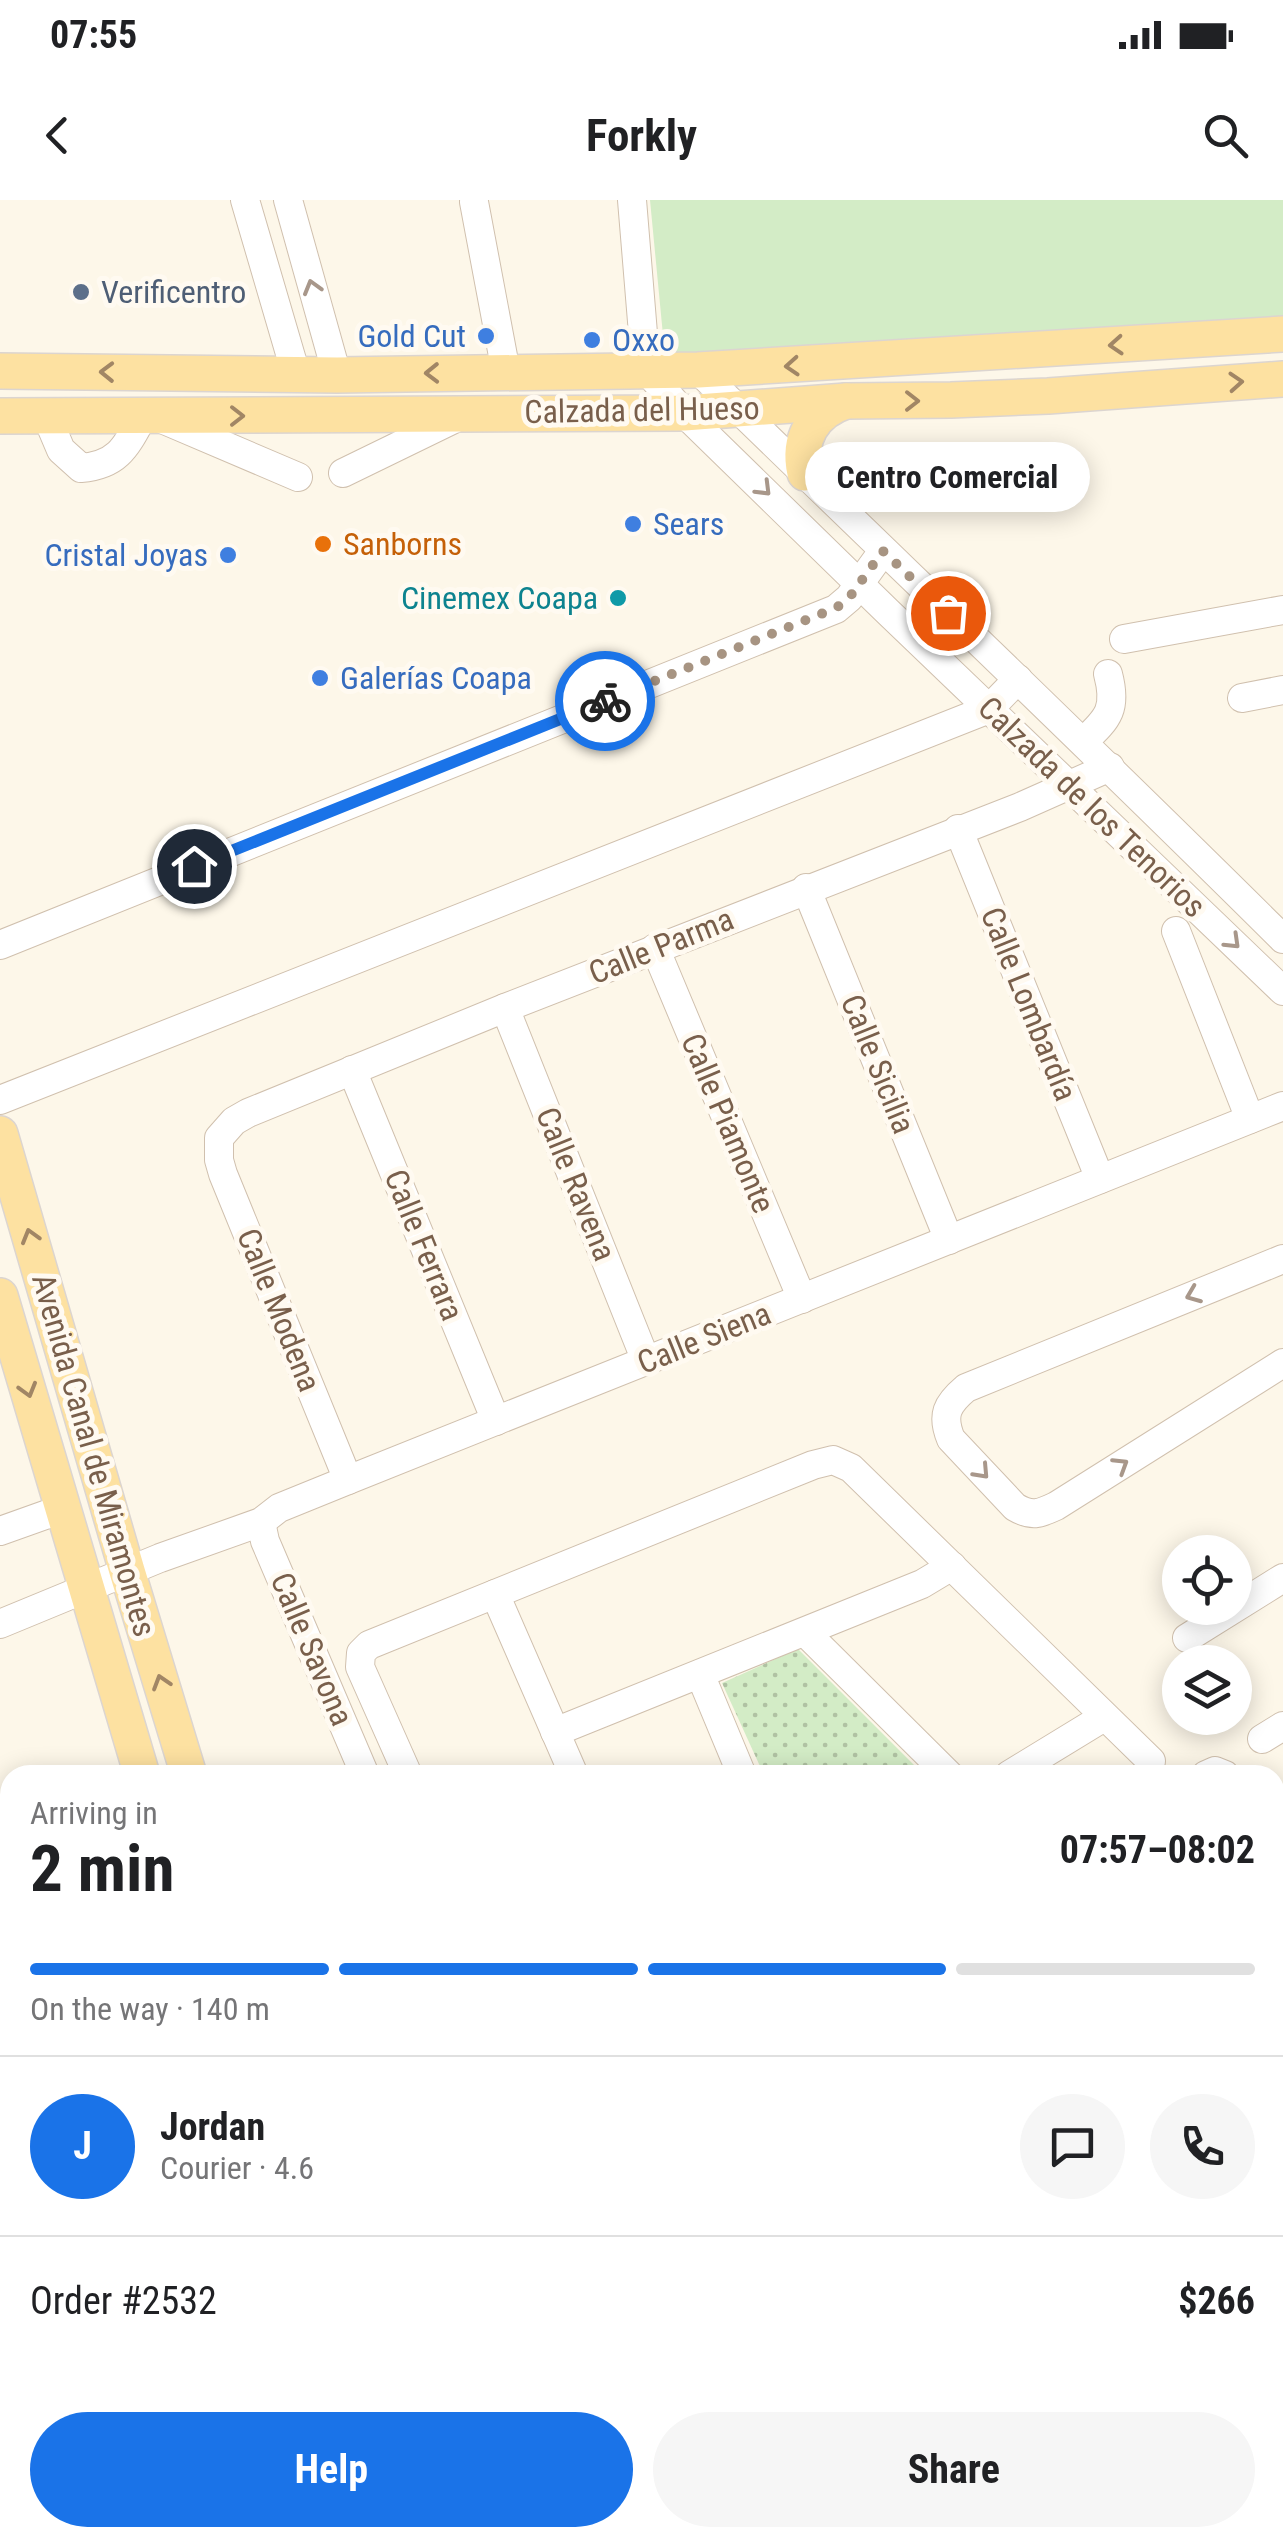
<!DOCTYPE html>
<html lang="en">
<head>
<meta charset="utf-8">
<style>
	body { margin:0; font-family:"Roboto Condensed",sans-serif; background:#f6f6f6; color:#202124; height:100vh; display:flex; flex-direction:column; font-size:38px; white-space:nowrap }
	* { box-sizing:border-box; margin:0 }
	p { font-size:32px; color:#757577 }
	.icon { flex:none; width:55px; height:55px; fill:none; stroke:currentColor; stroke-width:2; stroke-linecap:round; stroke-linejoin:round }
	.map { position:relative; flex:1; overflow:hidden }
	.details { position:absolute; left:0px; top:1565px; width:1285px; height:782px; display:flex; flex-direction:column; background:#fff; border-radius:30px 30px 0 0; box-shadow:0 5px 25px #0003 }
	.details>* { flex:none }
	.controls { position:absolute; left:1162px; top:1335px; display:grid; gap:20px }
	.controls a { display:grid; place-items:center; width:90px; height:90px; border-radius:50%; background:#fff; box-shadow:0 5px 25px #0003; font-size:50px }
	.pin { position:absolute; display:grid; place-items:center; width:85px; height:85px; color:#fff; margin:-42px; border:5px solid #fff; border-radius:50%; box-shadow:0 2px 10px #0007 }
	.courier { position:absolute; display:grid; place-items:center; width:100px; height:100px; margin:-50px; border:8px solid #1a73e8; border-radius:50%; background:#fff; color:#222; box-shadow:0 2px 12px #0007 }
	.bubble { position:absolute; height:70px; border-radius:35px; background:#fff; box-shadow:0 5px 25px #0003; font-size:32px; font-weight:700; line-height:70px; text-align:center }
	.summary em { font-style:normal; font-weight:700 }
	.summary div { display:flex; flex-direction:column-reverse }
	.summary { display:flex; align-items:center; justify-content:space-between; height:170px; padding:0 30px }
	h1 { font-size:65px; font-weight:700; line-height:75px }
	.bar { display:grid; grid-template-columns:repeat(4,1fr); gap:15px 10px; align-content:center; height:120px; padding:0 30px }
	.bar i { height:12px; border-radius:8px; background:#e0e0e0 }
	.bar .on { background:#1a73e8 }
	.bar p { grid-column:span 4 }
	.line { display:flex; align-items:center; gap:25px; padding:0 30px; border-top:2px solid #e0e0e0 }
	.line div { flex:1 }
	.round { display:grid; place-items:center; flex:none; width:105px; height:105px; border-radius:52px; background:#f6f6f6 }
	.action { display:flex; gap:20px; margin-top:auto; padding:20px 30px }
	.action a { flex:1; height:115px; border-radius:60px; background:#1a73e8; color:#fff; font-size:40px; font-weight:700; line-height:115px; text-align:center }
	.action a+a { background:#f6f6f6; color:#202124 }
	.status { display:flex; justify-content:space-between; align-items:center; height:70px; padding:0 50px; background:#fff; direction:ltr }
	.status svg { height:28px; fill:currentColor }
	header { display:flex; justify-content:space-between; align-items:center; height:130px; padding:0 30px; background:#fff; font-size:45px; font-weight:700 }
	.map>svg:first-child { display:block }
	.grass { fill:url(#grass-dots) }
	.pitch { fill:#d3ecc6 }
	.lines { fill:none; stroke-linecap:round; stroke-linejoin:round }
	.minor-casing { stroke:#d0c0ae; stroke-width:30 }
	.major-casing { stroke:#dcd5d0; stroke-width:38 }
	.minor { stroke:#fff; stroke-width:28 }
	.major { stroke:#fde1a1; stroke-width:35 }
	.oneway { stroke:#a8978a }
	.oneway2 { stroke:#a18665 }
	.done { stroke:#a79482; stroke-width:10; stroke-dasharray:0 18 }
	.route { stroke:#1a73e8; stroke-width:12 }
	.service-dot { fill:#5c6f8a; stroke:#fffaf1; stroke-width:4 }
	.shop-dot { fill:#3f7fe0; stroke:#fffaf1; stroke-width:4 }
	.food-dot { fill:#e8710a; stroke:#fffaf1; stroke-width:4 }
	.culture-dot { fill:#0f9aa8; stroke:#fffaf1; stroke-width:4 }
	.labels { text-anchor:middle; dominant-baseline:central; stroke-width:10; stroke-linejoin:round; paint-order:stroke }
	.service-label { font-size:32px; fill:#4e5e75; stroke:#fffaf1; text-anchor:start }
	.shop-label { font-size:32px; fill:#366cbe; stroke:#fffaf1; text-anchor:start }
	.street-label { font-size:32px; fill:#795f4b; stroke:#fffaf1 }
	.food-label { font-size:32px; fill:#c56008; stroke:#fffaf1; text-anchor:start }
	.culture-label { font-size:32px; fill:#0d838f; stroke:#fffaf1; text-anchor:end }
</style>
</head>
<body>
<div class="status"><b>07:55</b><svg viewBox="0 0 49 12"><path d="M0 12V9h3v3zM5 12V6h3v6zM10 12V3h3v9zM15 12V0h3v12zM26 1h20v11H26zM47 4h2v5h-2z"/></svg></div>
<header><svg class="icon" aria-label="back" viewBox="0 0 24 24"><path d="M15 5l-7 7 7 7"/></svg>Forkly<svg class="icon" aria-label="search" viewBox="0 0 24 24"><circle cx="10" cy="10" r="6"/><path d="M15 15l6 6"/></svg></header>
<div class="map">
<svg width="1283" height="2346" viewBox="0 0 1283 2346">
	<defs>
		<pattern id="grass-dots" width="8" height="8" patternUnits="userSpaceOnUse" patternTransform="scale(2.5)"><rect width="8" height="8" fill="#d3ecc6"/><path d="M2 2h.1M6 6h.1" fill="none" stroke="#b0c2a3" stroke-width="1.8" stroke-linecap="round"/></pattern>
	</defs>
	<rect width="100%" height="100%" fill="#fdf7e9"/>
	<polygon class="grass" points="798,1449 924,1575 764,1575 722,1483"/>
	<polygon class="pitch" points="650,0 1283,0 1283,116 665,156"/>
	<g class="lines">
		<g class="minor-casing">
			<g id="minor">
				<polyline points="245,0 296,174"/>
				<polyline points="288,0 337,175"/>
				<polyline points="632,0 646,170 684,213 887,411 1283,791"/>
				<polyline points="474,2 506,172"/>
				<path d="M698 170C893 360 1090 547 1283 739"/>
				<path d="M47 217 61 250 81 268C118 265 126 247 143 216"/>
				<polyline points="162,219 298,277"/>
				<polyline points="343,273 458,217"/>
				<polyline points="1124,439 1283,410"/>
				<polyline points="1242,498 1283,490"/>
				<path d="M1084 541C1109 518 1117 508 1108 474"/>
				<polyline points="958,629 1100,979"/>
				<polyline points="806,688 949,1040"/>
				<polyline points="1176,731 1250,919"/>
				<polyline points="0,745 836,409 849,398 883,351"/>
				<polyline points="655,748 802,1099"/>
				<polyline points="505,808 646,1161"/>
				<polyline points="352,870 496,1221"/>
				<polyline points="0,900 989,509 1018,479"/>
				<path d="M1283 1059 966 1188C947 1204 941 1215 951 1239L1015 1307C1032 1317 1039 1314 1056 1306L1283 1163"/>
				<polyline points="348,1280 223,974 219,960 219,938 234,921 248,913 505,808 1020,607 1110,567"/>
				<polyline points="261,1322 265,1341 365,1575"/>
				<polyline points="0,1331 62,1309"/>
				<polyline points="495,1394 574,1575"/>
				<polyline points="0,1424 160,1358 261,1322 279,1308 348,1280 1283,906"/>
				<polyline points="805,1432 949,1575"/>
				<polyline points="1187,1438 1283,1378"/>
				<polyline points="700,1474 742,1575"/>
				<polyline points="555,1532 922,1384 952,1366"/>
				<polyline points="1262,1539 1283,1526"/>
				<polyline points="408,1575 360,1467 361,1453 369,1445 813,1265 833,1260 851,1268 1151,1561"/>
				<polyline points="1009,1575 1104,1517"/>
				<polyline points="1206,1575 1215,1571 1225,1575"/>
				<polyline points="1275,1703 1283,1711"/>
				<polyline points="1275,1731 1283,1739"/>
				<polyline points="0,1742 10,1773"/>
				<polyline points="1275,1994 1283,2005"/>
				<polyline points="1275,2043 1283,2038"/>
				<polyline points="0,2067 10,2064"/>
				<polyline points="1275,2257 1283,2265"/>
				<polyline points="0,2274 10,2306"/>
				<polyline points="20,2338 22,2346"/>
				<polyline points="186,2338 189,2346"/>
				<polyline points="711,2338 720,2346"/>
				<polyline points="860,2338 869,2346"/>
				<polyline points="1158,2338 1168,2346"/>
				<polyline points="604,2346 614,2338"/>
				<polyline points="662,2346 670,2338"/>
			</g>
		</g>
		<g class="major-casing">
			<g id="major">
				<polyline points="0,171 337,175 698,170 1283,134"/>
				<polyline points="0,216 684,213 846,201 951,200 1048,196 1283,179"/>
				<path d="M805 273C797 239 813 212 846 201"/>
				<polyline points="0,934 127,1371 189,1575"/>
				<polyline points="0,1096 142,1575"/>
				<polyline points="370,2338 373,2346"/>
				<polyline points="423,2338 426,2346"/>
			</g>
		</g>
		<use href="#minor" class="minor"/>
		<use href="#major" class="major"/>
	</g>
	<defs><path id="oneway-chevron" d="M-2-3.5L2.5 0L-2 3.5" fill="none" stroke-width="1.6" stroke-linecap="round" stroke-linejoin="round" transform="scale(2.5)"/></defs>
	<g class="oneway">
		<use href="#oneway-chevron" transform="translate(312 87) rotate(-106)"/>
		<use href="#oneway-chevron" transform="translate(764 289) rotate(45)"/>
		<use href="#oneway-chevron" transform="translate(1233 742) rotate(44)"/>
		<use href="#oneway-chevron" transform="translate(1193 1095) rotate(158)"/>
		<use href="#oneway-chevron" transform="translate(1121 1265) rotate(-32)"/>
		<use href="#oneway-chevron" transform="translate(982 1272) rotate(47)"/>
	</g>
	<g class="oneway2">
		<use href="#oneway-chevron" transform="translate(1116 145) rotate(176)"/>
		<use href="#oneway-chevron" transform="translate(792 166) rotate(176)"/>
		<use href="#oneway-chevron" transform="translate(107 172) rotate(-179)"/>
		<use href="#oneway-chevron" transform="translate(432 173) rotate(179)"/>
		<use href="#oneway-chevron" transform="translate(1236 182) rotate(-4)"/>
		<use href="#oneway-chevron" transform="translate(912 201)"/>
		<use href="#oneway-chevron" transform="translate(237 216)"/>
		<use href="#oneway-chevron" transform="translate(30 1036) rotate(-106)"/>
		<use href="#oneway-chevron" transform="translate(28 1190) rotate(74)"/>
		<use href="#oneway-chevron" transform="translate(161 1482) rotate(-107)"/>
	</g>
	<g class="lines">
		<polyline class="done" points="605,501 836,408 849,398 883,351 948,413"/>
		<polyline class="route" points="194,666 605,501"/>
	</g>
	<circle class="service-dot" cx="81" cy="92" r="10"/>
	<g class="shop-dot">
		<circle cx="486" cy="136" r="10"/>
		<circle cx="592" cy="140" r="10"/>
		<circle cx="633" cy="324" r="10"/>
		<circle cx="228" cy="355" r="10"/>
		<circle cx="320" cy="478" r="10"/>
	</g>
	<circle class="food-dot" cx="323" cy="344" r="10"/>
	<circle class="culture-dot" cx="618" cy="398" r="10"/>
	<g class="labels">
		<g class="service-label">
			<text x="101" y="92">Verificentro</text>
		</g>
		<g class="shop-label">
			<text x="466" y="136" text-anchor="end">Gold Cut</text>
			<text x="612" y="140">Oxxo</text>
			<text x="653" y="324">Sears</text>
			<text x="208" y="355" text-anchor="end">Cristal Joyas</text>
			<text x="340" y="478">Galerías Coapa</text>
		</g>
		<g class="street-label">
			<text transform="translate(642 210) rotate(-1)">Calzada del Hueso</text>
			<text transform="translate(1092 607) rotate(44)">Calzada de los Tenorios</text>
			<text transform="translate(661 746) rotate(-22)">Calle Parma</text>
			<text transform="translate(1029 804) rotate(68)">Calle Lombardía</text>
			<text transform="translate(878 864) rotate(68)">Calle Sicilia</text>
			<text transform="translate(728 923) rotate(67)">Calle Piamonte</text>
			<text transform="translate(576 984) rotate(68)">Calle Ravena</text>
			<text transform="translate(424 1045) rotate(68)">Calle Ferrara</text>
			<text transform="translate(279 1110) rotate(68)">Calle Modena</text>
			<text transform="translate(704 1138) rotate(-22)">Calle Siena</text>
			<text transform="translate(94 1255) rotate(74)">Avenida Canal de Miramontes</text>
			<text transform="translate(312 1449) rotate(67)">Calle Savona</text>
		</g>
		<g class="food-label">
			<text x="343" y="344">Sanborns</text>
		</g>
		<g class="culture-label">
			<text x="598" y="398">Cinemex Coapa</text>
		</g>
	</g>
</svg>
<div class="controls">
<a><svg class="icon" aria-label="locate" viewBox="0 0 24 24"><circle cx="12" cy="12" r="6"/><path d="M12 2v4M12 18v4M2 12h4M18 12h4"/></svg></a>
<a><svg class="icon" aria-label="layers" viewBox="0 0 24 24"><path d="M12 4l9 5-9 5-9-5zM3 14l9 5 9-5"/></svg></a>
</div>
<div class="pin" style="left:948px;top:413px;background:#ea580c"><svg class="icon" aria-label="bag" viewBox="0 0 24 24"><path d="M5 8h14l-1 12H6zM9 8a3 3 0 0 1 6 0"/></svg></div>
<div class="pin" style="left:194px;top:666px;background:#1f2937"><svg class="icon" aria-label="home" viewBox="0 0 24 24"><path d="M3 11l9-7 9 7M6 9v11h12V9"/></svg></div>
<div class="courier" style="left:605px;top:501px"><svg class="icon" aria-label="bike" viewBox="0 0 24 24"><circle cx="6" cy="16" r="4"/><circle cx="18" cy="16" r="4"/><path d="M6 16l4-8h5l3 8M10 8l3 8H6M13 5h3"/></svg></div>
<div class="bubble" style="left:805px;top:242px;width:285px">Centro Comercial</div>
<section class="details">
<div class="summary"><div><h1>2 min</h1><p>Arriving in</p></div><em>07:57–08:02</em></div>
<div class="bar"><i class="on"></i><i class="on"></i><i class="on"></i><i></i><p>On the way · 140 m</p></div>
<div class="line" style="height:180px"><b class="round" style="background:#1a73e8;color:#fff">J</b><div><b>Jordan</b><p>Courier · 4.6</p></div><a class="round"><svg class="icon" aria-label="chat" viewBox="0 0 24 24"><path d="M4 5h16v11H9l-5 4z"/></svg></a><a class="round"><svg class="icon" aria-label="phone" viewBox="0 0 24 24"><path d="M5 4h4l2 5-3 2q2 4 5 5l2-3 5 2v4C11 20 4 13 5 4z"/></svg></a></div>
<div class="line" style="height:130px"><div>Order #2532</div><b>$266</b></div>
<div class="action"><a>Help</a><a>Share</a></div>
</section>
</div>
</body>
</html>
